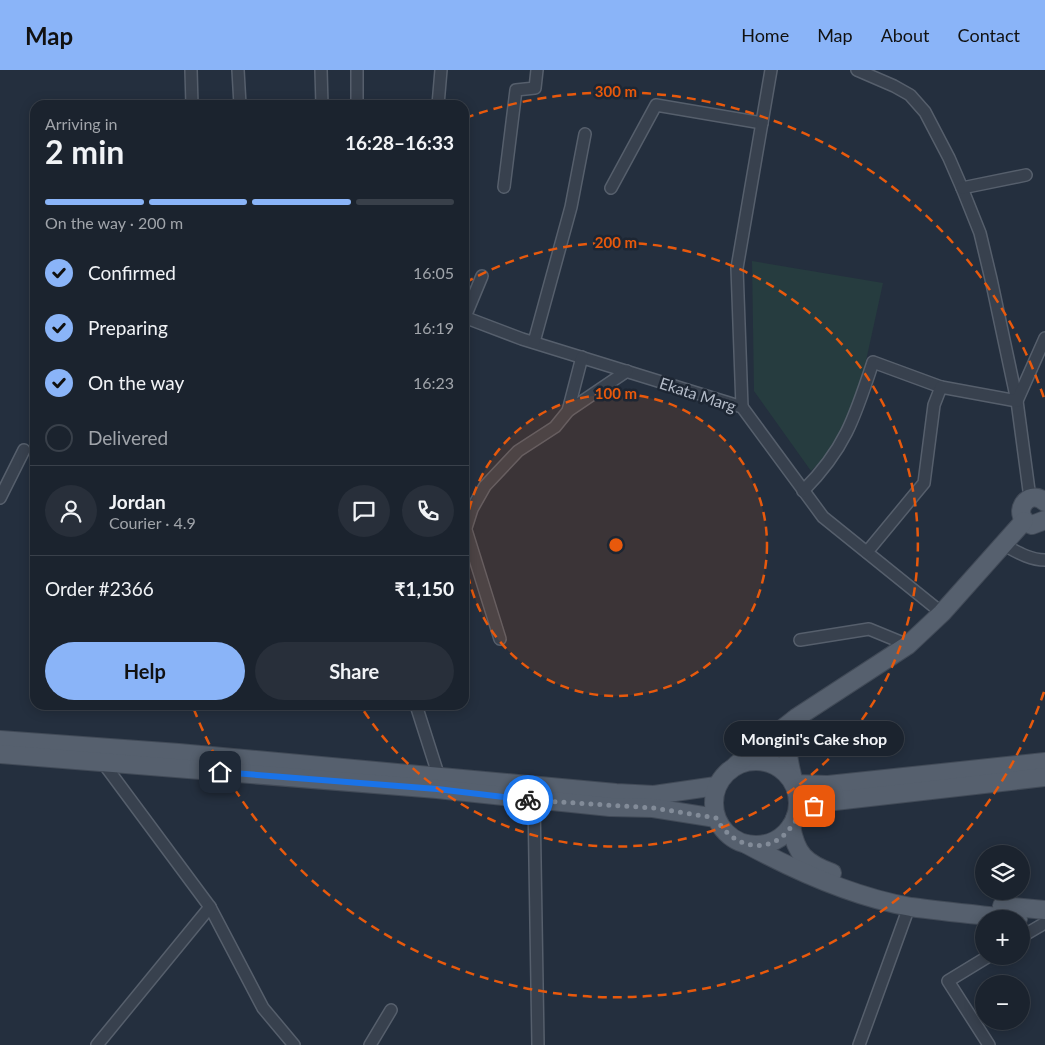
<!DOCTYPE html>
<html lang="en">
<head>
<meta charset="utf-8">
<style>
	body { margin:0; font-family:Lato,sans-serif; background:#282f3a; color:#f1f3f6; height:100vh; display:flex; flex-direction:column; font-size:19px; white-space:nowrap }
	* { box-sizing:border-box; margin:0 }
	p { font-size:16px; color:#a0a4aa }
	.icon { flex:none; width:28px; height:28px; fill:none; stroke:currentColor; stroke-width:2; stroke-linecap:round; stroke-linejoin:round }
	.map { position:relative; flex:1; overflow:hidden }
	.drawer { position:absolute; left:30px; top:30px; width:439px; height:610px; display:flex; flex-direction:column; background:#1b232e; border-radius:15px; box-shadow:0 2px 12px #0003,0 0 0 1px #39404a }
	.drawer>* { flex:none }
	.fabs { position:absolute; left:975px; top:775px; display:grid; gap:10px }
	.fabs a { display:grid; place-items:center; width:55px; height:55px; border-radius:50%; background:#1b232e; box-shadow:0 2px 12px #0003,0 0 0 1px #39404a; font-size:25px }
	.pin { position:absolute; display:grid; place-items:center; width:42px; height:42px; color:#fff; margin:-21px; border-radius:10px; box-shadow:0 2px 8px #0006 }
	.courier { position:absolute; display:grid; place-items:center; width:50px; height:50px; margin:-25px; border:4px solid #1a73e8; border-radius:50%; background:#fff; color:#222; box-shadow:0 1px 6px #0007 }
	.bubble { position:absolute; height:35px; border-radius:18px; background:#1b232e; box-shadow:0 2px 12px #0003,0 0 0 1px #39404a; font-size:16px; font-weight:700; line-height:35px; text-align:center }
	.head em { font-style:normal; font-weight:700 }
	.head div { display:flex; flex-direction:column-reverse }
	.head { display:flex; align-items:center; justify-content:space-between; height:85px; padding:0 15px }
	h1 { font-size:32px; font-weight:700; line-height:38px }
	.bar { display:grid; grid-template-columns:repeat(4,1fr); gap:8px 5px; align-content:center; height:60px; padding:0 15px }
	.bar i { height:6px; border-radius:4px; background:#39404a }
	.bar .active { background:#8ab4f8 }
	.bar p { grid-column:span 4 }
	.line { display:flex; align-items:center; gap:12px; padding:0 15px; border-top:1px solid #39404a }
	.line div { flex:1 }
	.round { display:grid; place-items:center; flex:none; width:52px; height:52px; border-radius:26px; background:#282f3a }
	ol { padding:0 15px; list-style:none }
	li { display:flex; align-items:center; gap:15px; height:55px }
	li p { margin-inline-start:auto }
	li .icon { padding:5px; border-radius:50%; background:#8ab4f8; color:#111; stroke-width:4 }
	li:last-child { color:#a0a4aa }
	li i { width:28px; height:28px; border:2px solid #39404a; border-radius:50% }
	.action { display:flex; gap:10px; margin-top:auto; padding:10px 15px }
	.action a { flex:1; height:58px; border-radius:30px; background:#8ab4f8; color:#111; font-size:20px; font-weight:700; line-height:58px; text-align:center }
	.action a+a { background:#282f3a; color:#f1f3f6 }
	header { display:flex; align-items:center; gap:30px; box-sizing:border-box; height:70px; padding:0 25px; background:#8ab4f8; color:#111 }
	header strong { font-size:24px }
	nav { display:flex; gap:28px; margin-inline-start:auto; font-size:18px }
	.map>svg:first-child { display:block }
	.green { fill:#263c3f }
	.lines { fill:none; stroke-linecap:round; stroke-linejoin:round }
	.minor-casing { stroke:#565f6c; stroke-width:14 }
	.primary-casing { stroke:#414a57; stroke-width:20 }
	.minor { stroke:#38414e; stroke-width:11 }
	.primary { stroke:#56606e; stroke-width:18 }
	.done { stroke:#828b98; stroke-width:5; stroke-dasharray:0 9 }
	.route { stroke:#1a73e8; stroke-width:6 }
	.ring { fill:none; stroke:#e8590c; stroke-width:2.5; stroke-dasharray:9 6 }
	.labels { text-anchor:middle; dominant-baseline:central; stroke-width:5; stroke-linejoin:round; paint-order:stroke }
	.street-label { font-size:16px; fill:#b4bcc9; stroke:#1d2633 }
	.centre { fill:#e8590c; stroke:#1d2633; stroke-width:2.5 }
	.ring-label { font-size:15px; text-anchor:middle; font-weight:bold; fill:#e8590c; stroke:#1d2633; stroke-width:5; stroke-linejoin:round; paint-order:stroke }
</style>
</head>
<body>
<header>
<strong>Map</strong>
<nav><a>Home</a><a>Map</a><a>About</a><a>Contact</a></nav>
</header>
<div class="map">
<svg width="1045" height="975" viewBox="0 0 1045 975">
	<rect width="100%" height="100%" fill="#242f3e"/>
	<polygon class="green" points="752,191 883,213 857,332 832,380 811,401 754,321"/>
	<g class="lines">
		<g class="minor-casing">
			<g id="minor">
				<polyline points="191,0 192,35"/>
				<polyline points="238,0 240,35"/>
				<polyline points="321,0 322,35"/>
				<polyline points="857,0 894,16 910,25 925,42 949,88 962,118 980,163 991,209 1017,331 1030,428"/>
				<polyline points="357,35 357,0"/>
				<polyline points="438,35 441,0"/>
				<polyline points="504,117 516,20 535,18 537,0"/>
				<polyline points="611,118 656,35 762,53"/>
				<polyline points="962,118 1026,105"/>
				<polyline points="464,247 522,269 742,337 823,447 942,543"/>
				<polyline points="465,247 482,206"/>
				<polyline points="534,272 571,137 585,64"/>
				<polyline points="742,337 737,198 771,0"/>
				<polyline points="568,341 582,287"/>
				<path d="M803 421C845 379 855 347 873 292L941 317"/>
				<polyline points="0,428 24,380"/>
				<polyline points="466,460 500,569"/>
				<polyline points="464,464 472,439 485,416 518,381 555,357 568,341 627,301"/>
				<path d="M1004 475C1017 482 1030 490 1045 490"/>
				<polyline points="867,482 924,413 934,335 941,317 1017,331 1045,268"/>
				<polyline points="800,570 869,559 908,575"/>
				<polyline points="416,635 439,707"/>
				<polyline points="101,690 210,837 263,938 294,975"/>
				<polyline points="534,730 538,975"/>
				<polyline points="1021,867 1045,853"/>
				<polyline points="97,975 210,837"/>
				<polyline points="370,975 391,940"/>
				<polyline points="859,975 909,837"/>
				<polyline points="989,975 948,911 989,886"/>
			</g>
		</g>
		<g class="primary-casing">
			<g id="primary">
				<path d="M1045 432C1027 416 1009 447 1032 455L1045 450"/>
				<path d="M795 649C783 677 788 687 794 714L828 715 1045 692"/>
				<polyline points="0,670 179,683 616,723 654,725 716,716"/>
				<polyline points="0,684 437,719 610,737 653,738 716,748"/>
				<circle cx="756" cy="733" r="42"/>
				<polyline points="736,695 796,648 908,575 942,543 1024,451"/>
				<polyline points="795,748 814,736 826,732 1045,707"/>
				<path d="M791 756C796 784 805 793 832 803"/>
				<path d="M746 774C796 801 853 827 911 837 946 842 982 845 1018 849"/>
				<polyline points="1002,836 1045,840"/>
			</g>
		</g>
		<use href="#minor" class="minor"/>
		<use href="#primary" class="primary"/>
	</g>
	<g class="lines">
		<path class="done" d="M528 730 654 738 716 748C729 773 761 786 784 765 797 752 795 746 814 736"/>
		<polyline class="route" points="220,702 437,719 528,730"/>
	</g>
	<circle cx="616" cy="475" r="151" fill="#e8590c" fill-opacity=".12"/>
	<g class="ring">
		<circle cx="616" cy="475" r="151"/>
		<path d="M465 213A302 302 0 1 1 360 635"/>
		<path d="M1044 622A453 453 0 0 1 193 637M465 48A453 453 0 0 1 1044 328"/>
	</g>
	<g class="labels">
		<g class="street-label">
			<text transform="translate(698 324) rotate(18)">Ekata Marg</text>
		</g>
	</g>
	<circle cx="616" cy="475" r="8" class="centre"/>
	<g class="ring-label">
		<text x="616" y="27">300 m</text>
		<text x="616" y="178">200 m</text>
		<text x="616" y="329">100 m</text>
	</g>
</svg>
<div class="fabs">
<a><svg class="icon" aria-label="layers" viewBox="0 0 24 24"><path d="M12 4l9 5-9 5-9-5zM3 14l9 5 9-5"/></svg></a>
<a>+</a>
<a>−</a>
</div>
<div class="pin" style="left:814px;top:736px;background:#ea580c"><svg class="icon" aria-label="bag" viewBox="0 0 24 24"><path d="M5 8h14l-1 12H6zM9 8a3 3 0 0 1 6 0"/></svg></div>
<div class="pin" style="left:220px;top:702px;background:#1f2937"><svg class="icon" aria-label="home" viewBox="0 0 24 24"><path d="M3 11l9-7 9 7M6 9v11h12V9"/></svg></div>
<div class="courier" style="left:528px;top:730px"><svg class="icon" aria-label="bike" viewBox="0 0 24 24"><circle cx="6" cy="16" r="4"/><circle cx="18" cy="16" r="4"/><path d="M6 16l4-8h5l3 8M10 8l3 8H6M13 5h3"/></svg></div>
<div class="bubble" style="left:724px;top:651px;width:180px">Mongini's Cake shop</div>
<section class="drawer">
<div class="head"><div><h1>2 min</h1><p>Arriving in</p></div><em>16:28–16:33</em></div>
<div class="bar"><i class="active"></i><i class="active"></i><i class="active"></i><i></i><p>On the way · 200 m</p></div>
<ol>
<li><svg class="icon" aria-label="check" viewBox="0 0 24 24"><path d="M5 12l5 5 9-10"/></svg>Confirmed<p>16:05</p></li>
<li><svg class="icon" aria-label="check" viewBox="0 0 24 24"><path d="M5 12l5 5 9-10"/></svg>Preparing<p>16:19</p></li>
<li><svg class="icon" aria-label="check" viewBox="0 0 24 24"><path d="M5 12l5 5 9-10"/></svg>On the way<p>16:23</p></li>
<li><i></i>Delivered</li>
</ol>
<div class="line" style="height:90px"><a class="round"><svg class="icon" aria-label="person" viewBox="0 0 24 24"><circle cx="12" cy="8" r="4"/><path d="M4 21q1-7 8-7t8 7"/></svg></a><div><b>Jordan</b><p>Courier · 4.9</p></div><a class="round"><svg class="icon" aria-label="chat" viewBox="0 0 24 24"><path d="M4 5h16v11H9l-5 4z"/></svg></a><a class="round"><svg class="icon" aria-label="phone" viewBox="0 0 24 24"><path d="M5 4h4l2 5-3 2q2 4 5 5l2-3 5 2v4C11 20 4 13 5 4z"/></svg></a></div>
<div class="line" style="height:65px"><div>Order #2366</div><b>₹1,150</b></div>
<div class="action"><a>Help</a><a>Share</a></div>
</section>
</div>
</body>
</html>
